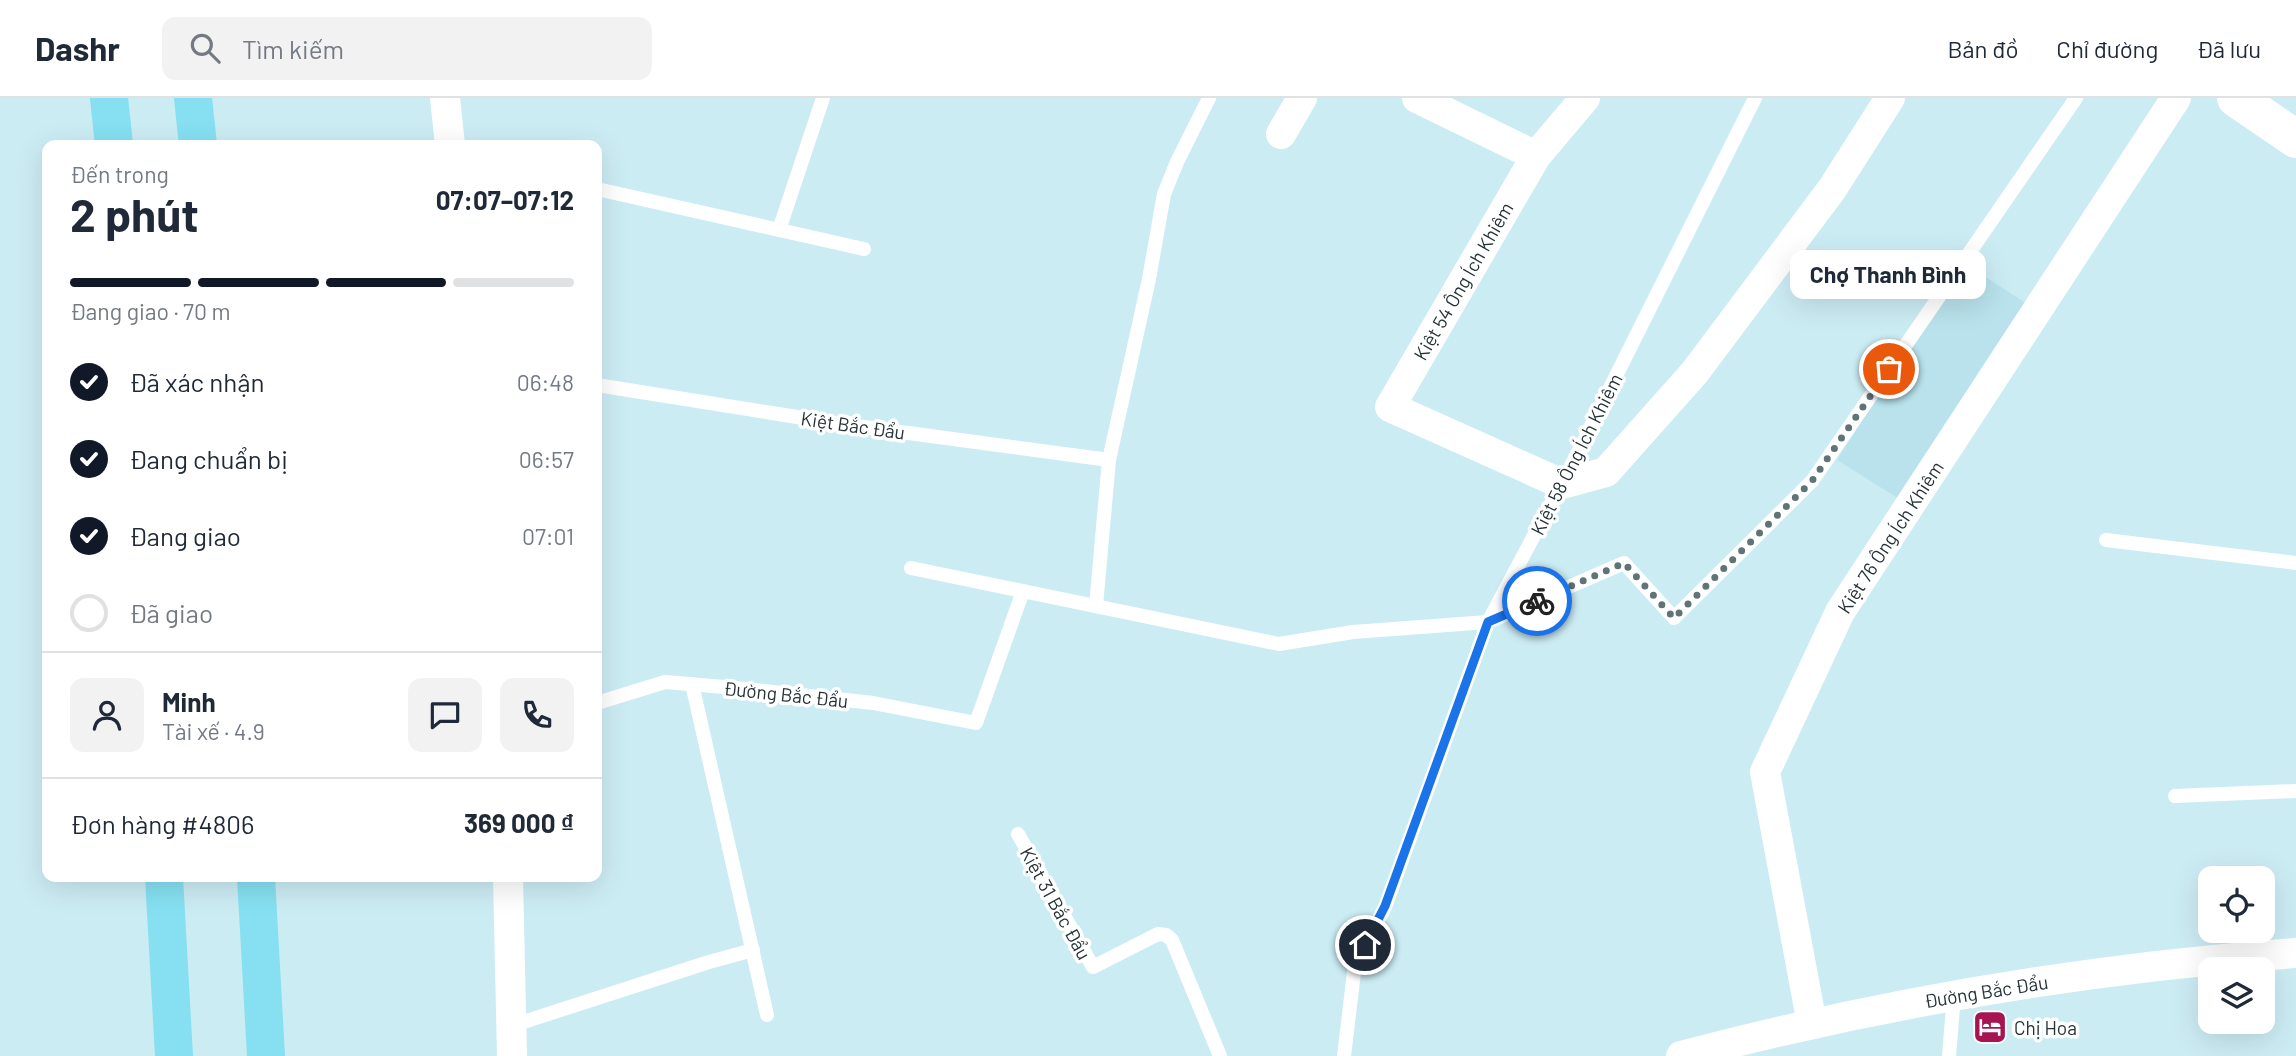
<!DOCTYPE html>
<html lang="vi">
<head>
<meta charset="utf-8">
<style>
	body { margin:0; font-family:Barlow,sans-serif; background:#f2f2f3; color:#1f2937; height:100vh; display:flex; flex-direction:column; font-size:26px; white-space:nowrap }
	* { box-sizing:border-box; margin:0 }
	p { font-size:23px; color:#747a83 }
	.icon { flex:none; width:38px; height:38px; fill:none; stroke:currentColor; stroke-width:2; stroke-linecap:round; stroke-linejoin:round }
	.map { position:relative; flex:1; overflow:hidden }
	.drawer { position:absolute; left:42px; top:42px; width:560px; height:742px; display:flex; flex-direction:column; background:#fff; border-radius:14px; box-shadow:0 7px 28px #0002 }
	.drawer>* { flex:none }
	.tools { position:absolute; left:2198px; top:768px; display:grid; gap:14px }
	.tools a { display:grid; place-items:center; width:77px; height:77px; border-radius:14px; background:#fff; box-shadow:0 7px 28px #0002; font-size:35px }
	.pin { position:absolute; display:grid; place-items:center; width:60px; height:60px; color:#fff; margin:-30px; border:4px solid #fff; border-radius:50%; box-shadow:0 2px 7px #0007 }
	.courier { position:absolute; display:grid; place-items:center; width:70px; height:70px; margin:-35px; border:5px solid #1a73e8; border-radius:50%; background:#fff; color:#222; box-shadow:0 2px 9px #0007 }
	.bubble { position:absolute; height:49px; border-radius:14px; background:#fff; box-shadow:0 7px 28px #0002; font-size:23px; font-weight:700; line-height:49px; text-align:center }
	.overview em { font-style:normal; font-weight:700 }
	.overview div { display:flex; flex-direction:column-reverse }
	.overview { display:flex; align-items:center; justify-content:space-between; height:119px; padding:0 28px }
	h1 { font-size:46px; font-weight:700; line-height:52px }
	.bar { display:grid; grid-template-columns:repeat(4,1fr); gap:10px 7px; align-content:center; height:84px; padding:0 28px }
	.bar i { height:9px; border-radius:5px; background:#e0e1e3 }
	.bar .active { background:#111827 }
	.bar p { grid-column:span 4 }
	.line { display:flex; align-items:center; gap:18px; padding:0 28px; border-top:2px solid #e0e1e3 }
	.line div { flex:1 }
	.round { display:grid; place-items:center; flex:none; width:74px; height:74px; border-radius:14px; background:#f2f2f3 }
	ol { padding:0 28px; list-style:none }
	li { display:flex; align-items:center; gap:21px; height:77px }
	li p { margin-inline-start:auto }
	li .icon { padding:7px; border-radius:50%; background:#111827; color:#fff; stroke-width:4 }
	li:last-child { color:#747a83 }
	li i { width:38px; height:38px; border:4px solid #e0e1e3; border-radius:50% }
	header { display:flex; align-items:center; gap:42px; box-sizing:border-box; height:98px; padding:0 35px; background:#fff; border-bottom:2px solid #e0e1e3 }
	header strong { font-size:33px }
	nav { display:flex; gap:38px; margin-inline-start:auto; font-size:24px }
	.search { width:490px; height:63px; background:#f2f2f3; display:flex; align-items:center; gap:18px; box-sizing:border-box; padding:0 24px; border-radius:14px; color:#747a83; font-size:26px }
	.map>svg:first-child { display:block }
	.built { fill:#b9e2ec }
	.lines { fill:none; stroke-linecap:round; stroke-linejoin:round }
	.service { stroke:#fff; stroke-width:14 }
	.minor { stroke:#fff; stroke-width:30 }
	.secondary { stroke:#fff; stroke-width:38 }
	.primary { stroke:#86e0f1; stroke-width:38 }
	.done { stroke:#607478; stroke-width:7; stroke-dasharray:0 12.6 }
	.route { stroke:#1a73e8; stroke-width:9 }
	.labels { text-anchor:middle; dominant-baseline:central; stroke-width:7; stroke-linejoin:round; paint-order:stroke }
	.street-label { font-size:19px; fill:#263336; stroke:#fff }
	.poi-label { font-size:19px; fill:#263336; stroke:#fff; text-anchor:start }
</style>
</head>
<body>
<header>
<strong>Dashr</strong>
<div class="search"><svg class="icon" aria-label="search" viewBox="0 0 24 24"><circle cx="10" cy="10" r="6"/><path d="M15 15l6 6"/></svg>Tìm kiếm</div>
<nav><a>Bản đồ</a><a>Chỉ đường</a><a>Đã lưu</a></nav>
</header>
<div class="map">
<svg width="2296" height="958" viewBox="0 0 2296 958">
	<rect width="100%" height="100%" fill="#ccecf4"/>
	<polygon class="built" points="1964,165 2027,206 1901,402 1837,362"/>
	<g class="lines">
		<g class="service">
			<polyline points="597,91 864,151"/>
			<polyline points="779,132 823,0"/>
			<polyline points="597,287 834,325 1109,362"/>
			<polyline points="2106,442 2296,465"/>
			<polyline points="911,470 1279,546 1353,534 1488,524 1624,465 1674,520 1812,383 2076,0"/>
			<polyline points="1096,508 1109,362 1149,181 1164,96 1177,64 1209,0"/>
			<polyline points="692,586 767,917"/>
			<polyline points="597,605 665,584 736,590 873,605 976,625 1023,493"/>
			<polyline points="2175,698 2296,693"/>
			<polyline points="1018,736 1093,869 1158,836 1166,837 1172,842 1220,958"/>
			<polyline points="511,928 709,864 753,852"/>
			<polyline points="1344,958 1355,866 1385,809 1488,524 1570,370 1755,0"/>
			<polyline points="1949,958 1954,897"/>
		</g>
		<g class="minor">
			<polyline points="445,0 450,47"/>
			<polyline points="1417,0 1536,58"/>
			<polyline points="1585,0 1536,58 1390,309 1562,386 1606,374 1695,274 1832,91 1890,0"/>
			<polyline points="1281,36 1302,0"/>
			<polyline points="508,779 512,958"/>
			<polyline points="1812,926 1765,674 1840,514 2176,0"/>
			<path d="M1681 958C1882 905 2088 870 2296 855"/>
		</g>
		<polyline class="secondary" points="2236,0 2296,41"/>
		<g class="primary">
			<polyline points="109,0 114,47"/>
			<polyline points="193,0 198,47"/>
			<polyline points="164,779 174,958"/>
			<polyline points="256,779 266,958"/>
		</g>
	</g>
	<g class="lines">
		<polyline class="done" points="1537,503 1624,465 1674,520 1812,383 1889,271"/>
		<polyline class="route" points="1365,847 1385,808 1488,524 1537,503"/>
	</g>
	<defs>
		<g id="hotel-square" transform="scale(1.75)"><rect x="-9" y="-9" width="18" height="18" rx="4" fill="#a61452" stroke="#fff"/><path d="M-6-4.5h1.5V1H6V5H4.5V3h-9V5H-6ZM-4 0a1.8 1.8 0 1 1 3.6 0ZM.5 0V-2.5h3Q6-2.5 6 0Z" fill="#fff"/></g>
	</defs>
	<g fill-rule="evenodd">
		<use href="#hotel-square" x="1990" y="929"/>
	</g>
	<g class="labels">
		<g class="street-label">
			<text transform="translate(1463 183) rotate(-60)">Kiệt 54 Ông Ích Khiêm</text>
			<text transform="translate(853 327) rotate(8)">Kiệt Bắc Đẩu</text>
			<text transform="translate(1576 356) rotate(-63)">Kiệt 58 Ông Ích Khiêm</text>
			<text transform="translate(1890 439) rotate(-57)">Kiệt 76 Ông Ích Khiêm</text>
			<text transform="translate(786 596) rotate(6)">Đường Bắc Đẩu</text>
			<text transform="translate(1056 805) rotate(61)">Kiệt 31 Bắc Đẩu</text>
			<text transform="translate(1986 893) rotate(-9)">Đường Bắc Đẩu</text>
		</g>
		<g class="poi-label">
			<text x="2014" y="929">Chị Hoa</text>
		</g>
	</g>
</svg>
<div class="tools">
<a><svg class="icon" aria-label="locate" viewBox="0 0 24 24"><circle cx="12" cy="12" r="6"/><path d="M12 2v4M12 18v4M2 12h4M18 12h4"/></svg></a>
<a><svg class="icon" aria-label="layers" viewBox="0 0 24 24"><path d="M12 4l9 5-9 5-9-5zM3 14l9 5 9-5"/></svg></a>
</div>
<div class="pin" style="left:1889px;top:271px;background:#ea580c"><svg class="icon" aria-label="bag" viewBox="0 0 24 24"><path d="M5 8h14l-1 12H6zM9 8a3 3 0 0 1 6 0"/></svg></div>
<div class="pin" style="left:1365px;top:847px;background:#1f2937"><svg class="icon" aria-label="home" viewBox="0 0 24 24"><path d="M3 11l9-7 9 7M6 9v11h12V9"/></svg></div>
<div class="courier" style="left:1537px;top:503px"><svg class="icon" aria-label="bike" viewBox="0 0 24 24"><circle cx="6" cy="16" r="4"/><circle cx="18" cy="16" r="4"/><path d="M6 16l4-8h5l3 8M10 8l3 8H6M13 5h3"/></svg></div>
<div class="bubble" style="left:1790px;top:152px;width:196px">Chợ Thanh Bình</div>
<section class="drawer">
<div class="overview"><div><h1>2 phút</h1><p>Đến trong</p></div><em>07:07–07:12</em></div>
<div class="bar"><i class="active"></i><i class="active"></i><i class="active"></i><i></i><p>Đang giao · 70 m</p></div>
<ol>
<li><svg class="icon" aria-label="check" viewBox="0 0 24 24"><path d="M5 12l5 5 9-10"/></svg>Đã xác nhận<p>06:48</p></li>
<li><svg class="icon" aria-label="check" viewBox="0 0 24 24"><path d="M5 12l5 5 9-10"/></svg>Đang chuẩn bị<p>06:57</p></li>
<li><svg class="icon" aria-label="check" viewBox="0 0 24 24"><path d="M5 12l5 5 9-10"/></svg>Đang giao<p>07:01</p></li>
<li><i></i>Đã giao</li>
</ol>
<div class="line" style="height:126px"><a class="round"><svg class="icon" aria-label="person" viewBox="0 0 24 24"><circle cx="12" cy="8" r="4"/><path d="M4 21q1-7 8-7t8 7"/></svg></a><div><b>Minh</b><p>Tài xế · 4.9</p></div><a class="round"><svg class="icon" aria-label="chat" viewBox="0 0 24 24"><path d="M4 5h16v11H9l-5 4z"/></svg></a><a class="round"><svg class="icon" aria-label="phone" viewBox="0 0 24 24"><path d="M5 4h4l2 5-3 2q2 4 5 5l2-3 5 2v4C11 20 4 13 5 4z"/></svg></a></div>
<div class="line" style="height:91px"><div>Đơn hàng #4806</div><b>369 000 ₫</b></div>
</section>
</div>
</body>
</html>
